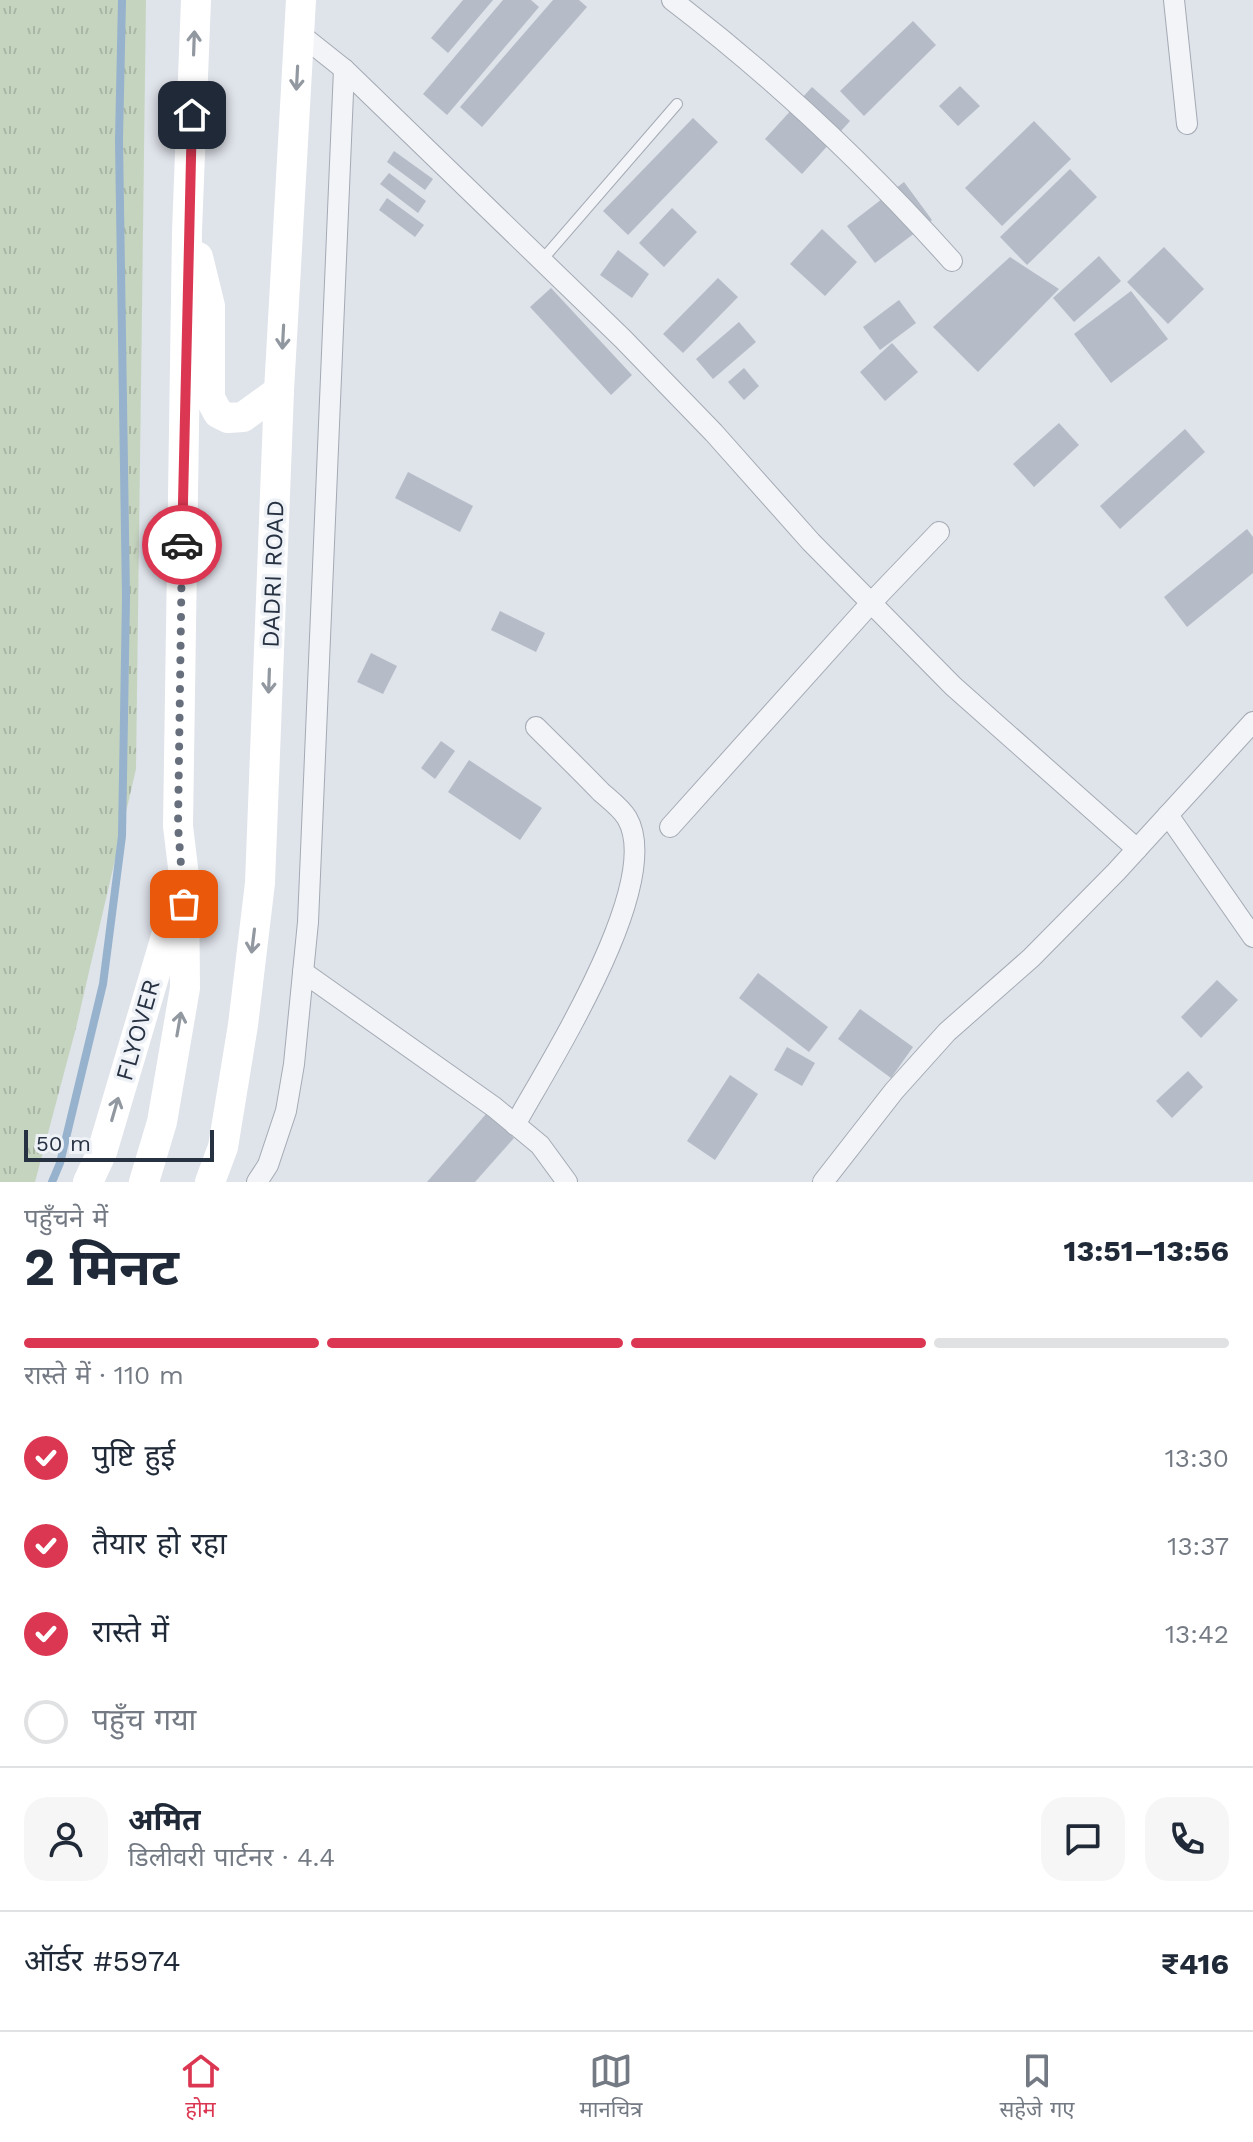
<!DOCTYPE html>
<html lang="hi">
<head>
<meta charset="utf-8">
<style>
	body { margin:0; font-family:"Work Sans","Noto Sans Devanagari",sans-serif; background:#f6f6f7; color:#1f2937; height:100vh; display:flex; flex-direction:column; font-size:30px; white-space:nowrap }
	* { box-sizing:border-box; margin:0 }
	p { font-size:26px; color:#747a83 }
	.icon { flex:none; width:44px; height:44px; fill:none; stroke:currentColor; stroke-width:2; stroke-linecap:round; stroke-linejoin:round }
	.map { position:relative; height:1182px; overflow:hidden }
	.panel { display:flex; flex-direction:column; background:#fff; flex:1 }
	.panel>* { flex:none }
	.scale { position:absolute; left:24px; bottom:20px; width:190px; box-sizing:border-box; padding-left:8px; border:4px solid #263142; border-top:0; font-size:22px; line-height:28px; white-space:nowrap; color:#263142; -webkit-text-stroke:6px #eef2f7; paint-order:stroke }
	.pin { position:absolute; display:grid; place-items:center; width:68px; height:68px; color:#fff; margin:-34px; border-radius:16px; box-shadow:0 4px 12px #0006 }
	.courier { position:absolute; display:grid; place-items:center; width:80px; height:80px; margin:-40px; border:6px solid #db3752; border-radius:50%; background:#fff; color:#222; box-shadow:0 2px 10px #0007 }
	.summary em { font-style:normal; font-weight:700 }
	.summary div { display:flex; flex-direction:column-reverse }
	.summary { display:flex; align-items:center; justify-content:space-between; height:136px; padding:0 24px }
	h1 { font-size:52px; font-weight:700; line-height:60px }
	.bar { display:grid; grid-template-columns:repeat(4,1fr); gap:12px 8px; align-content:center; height:96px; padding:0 24px }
	.bar i { height:10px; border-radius:6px; background:#e0e1e3 }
	.bar .on { background:#db3752 }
	.bar p { grid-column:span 4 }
	.line { display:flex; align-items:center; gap:20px; padding:0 24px; border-top:2px solid #e0e1e3 }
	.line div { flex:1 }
	.round { display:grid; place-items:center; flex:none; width:84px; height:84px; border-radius:24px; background:#f6f6f7 }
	ol { padding:0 24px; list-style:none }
	li { display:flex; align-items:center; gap:24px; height:88px }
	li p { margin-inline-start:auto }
	li .icon { padding:8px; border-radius:50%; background:#db3752; color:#fff; stroke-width:4 }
	li:last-child { color:#747a83 }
	li i { width:44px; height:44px; border:4px solid #e0e1e3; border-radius:50% }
	.tabs { display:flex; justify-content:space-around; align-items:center; height:112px; border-top:2px solid #e0e1e3; background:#fff; font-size:22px; color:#747a83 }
	.tabs a { display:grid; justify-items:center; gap:4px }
	.tabs .on { color:#db3752 }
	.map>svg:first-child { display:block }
	.grass { fill:url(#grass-tufts) }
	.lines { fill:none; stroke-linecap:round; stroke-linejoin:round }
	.stream { stroke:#96b2cd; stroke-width:8 }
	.building { fill:#b5bcc7 }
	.lane-casing { stroke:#a4aab4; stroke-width:12 }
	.street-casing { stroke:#a4aab4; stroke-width:22 }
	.lane { stroke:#f2f4f7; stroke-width:10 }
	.street { stroke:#f2f4f7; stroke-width:20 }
	.secondary { stroke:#fff; stroke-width:30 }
	.oneway { stroke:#9298a0 }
	.done { stroke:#676f7d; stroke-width:8; stroke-dasharray:0 14.4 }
	.route { stroke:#db3752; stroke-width:10 }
	.labels { text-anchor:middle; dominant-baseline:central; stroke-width:7; stroke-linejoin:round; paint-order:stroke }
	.street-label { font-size:24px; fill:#263142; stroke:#eef2f7 }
</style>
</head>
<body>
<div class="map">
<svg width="1253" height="1182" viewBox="0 0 1253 1182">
	<defs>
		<pattern id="grass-tufts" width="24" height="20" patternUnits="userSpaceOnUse" patternTransform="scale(2)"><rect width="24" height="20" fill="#c5d4bf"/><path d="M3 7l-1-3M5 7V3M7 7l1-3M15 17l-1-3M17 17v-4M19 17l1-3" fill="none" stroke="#a9b6a5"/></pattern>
	</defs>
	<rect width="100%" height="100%" fill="#dfe3ea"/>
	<polygon class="grass" points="0,0 146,0 136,769 76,1028 35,1182 0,1182"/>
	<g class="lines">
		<polyline class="stream" points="52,1182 60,1163 103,984 122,836 126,598 119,140 122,0"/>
	</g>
	<g class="building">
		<polygon points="463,0 493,0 448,53 431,38"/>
		<polygon points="503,0 531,0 539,7 447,115 423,94"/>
		<polygon points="553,0 579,0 587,7 482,127 460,107"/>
		<polygon points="913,21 936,45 864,116 840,91"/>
		<polygon points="960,86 980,106 958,126 939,106"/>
		<polygon points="812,87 850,121 802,174 765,139"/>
		<polygon points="693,118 718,142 628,235 603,211"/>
		<polygon points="1034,121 1071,159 1002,226 965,188"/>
		<polygon points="394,151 433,179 425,190 387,162"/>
		<polygon points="1070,169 1097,197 1027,265 1000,237"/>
		<polygon points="389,173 426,201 418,213 380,184"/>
		<polygon points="904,182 932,220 875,263 847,226"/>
		<polygon points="387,198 424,225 415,237 379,210"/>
		<polygon points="672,208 697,232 664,267 639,243"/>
		<polygon points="822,229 857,262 825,296 790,264"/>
		<polygon points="1164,247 1204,289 1168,324 1127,282"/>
		<polygon points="618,250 649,274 632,298 600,275"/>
		<polygon points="1099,256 1121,281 1074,322 1053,298"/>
		<polygon points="1010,257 1059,289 978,372 933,327"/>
		<polygon points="718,278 738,297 683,353 663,334"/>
		<polygon points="551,288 632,375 611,395 530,307"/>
		<polygon points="1131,291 1168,339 1111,383 1074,334"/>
		<polygon points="899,300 916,323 880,350 863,327"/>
		<polygon points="739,322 756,342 713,379 696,359"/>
		<polygon points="892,343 918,372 885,401 860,372"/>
		<polygon points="744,368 759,386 744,400 728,382"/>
		<polygon points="1059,423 1079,445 1034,487 1013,464"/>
		<polygon points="1185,429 1205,452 1120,529 1100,506"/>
		<polygon points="408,472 473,506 460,532 395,498"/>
		<polygon points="1247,529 1253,537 1253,573 1187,627 1164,597"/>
		<polygon points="500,611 545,633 536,652 491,630"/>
		<polygon points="371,653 397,666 383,694 357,682"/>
		<polygon points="441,741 455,751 435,779 421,768"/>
		<polygon points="469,760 542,808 520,840 448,792"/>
		<polygon points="758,973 828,1027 809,1052 739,998"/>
		<polygon points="1217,980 1238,1000 1201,1038 1181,1017"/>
		<polygon points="860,1009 913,1047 891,1078 838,1039"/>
		<polygon points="787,1047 815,1063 802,1086 774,1070"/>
		<polygon points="1188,1071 1203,1087 1172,1118 1156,1101"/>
		<polygon points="730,1075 758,1094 715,1160 687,1141"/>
		<polygon points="486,1114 514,1138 475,1182 427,1182"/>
	</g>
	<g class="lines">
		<g class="lane-casing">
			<polyline id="lane" points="542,260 677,104"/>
		</g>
		<g class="street-casing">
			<g id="street">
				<path d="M672 0C773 77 867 166 952 261"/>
				<polyline points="1174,0 1187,124"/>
				<polyline points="300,34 344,69 623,339 714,433 811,542 953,686 1137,849"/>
				<polyline points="1168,815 1253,937"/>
				<polyline points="670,827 871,603 939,532"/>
				<polyline points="303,972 494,1107 540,1145 567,1182"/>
				<path d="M515 1125C549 1063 665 883 627 818 621 808 610 800 601 792 580 770 558 749 536 727"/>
				<polyline points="257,1182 268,1165 286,1111 294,1064 308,922 344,69"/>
				<polyline points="823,1182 894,1091 947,1032 1031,958 1116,872 1253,722"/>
			</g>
		</g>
		<use href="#lane" class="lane"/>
		<use href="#street" class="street"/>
		<g class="secondary">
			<polyline points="198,257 210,306 210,398 218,413 228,418 243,417 279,391"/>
			<polyline points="88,1182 102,1152 175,906"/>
			<polyline points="144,1182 162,1122 185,988 184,876 178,826 187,231 196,0"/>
			<polyline points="210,1182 223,1147 243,1025 260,883 279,391 301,0"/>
		</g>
	</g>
	<defs><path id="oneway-shaft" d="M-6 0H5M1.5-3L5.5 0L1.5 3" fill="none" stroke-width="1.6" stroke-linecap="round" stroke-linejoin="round" transform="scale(2)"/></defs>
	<g class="oneway">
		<use href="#oneway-shaft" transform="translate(194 43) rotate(-88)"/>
		<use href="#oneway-shaft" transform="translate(297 78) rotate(93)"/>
		<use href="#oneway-shaft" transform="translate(283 337) rotate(93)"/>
		<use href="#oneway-shaft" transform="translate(269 681) rotate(92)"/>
		<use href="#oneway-shaft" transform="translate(253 941) rotate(97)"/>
		<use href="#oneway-shaft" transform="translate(179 1024) rotate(-80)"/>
		<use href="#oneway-shaft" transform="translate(115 1109) rotate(-74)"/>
	</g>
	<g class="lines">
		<polyline class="done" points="182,545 178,826 184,904"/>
		<polyline class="route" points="182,545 192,115"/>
	</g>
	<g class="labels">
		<g class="street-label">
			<text transform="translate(273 574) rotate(-88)">DADRI ROAD</text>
			<text transform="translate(138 1030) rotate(-74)">FLYOVER</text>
		</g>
	</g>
</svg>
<div class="scale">50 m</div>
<div class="pin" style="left:184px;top:904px;background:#ea580c"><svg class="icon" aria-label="bag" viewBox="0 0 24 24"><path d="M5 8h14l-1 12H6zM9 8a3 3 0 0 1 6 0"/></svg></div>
<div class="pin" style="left:192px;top:115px;background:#1f2937"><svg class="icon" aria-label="home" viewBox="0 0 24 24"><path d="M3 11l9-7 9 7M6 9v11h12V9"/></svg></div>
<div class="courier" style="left:182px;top:545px"><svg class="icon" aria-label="car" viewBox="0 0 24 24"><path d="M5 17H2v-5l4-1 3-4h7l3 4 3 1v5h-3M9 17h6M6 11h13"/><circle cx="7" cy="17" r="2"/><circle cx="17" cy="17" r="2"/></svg></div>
</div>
<section class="panel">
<div class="summary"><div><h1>2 मिनट</h1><p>पहुँचने में</p></div><em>13:51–13:56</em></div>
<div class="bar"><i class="on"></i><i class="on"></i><i class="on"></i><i></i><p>रास्ते में · 110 m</p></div>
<ol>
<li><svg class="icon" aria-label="check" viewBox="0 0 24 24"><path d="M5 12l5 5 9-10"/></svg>पुष्टि हुई<p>13:30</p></li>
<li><svg class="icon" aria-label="check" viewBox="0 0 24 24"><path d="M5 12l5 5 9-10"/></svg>तैयार हो रहा<p>13:37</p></li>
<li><svg class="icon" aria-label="check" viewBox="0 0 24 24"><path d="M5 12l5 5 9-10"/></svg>रास्ते में<p>13:42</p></li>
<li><i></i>पहुँच गया</li>
</ol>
<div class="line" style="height:144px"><a class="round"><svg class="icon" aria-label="person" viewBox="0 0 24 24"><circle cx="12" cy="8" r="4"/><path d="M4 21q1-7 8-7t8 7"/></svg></a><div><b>अमित</b><p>डिलीवरी पार्टनर · 4.4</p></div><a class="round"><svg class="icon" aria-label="chat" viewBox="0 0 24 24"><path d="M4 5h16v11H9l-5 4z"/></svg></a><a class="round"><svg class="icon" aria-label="phone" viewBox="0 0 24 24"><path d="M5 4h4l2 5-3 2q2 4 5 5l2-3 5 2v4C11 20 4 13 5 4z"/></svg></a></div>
<div class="line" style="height:104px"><div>ऑर्डर #5974</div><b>₹416</b></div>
</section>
<nav class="tabs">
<a class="on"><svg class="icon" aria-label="home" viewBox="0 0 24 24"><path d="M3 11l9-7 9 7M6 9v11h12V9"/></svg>होम</a>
<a><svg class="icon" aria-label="map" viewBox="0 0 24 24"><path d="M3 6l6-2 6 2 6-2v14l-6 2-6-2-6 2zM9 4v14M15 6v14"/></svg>मानचित्र</a>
<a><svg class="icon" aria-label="saved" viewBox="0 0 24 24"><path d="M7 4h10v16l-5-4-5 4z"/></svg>सहेजे गए</a>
</nav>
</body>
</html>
